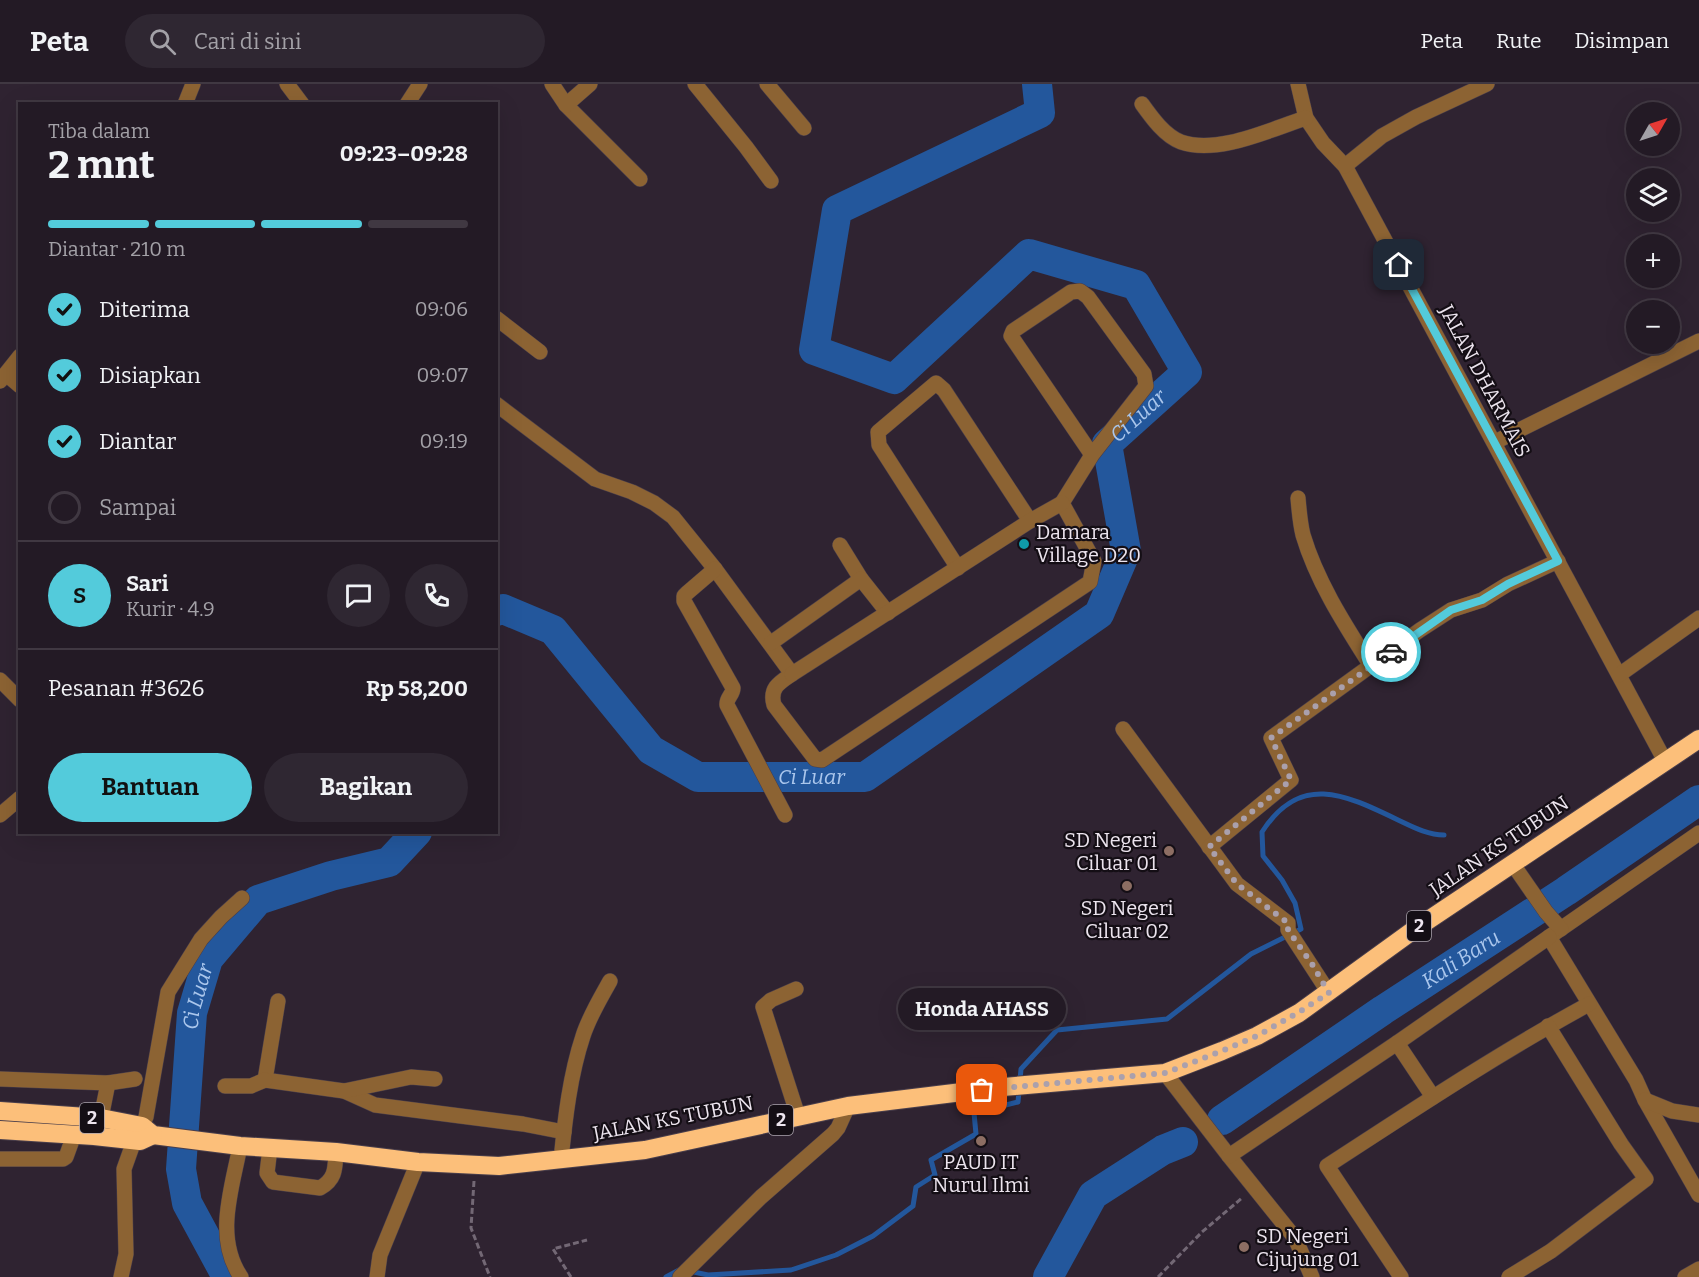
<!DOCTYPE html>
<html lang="id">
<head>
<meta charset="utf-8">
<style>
	body { margin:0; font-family:Bitter,serif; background:#2f2732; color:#f1f3f6; height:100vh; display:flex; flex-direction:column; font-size:22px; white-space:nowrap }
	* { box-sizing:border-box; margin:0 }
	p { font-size:20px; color:#a3a1a7 }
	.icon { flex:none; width:33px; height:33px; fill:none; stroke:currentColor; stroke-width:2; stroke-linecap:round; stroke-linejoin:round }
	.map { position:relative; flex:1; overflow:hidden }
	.drawer { position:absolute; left:18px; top:18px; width:480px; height:732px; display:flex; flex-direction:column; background:#231a25; border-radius:0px; box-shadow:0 6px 24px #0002,0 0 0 2px #403842 }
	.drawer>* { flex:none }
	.needle { width:39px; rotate:51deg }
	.buttons { position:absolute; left:1626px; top:18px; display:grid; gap:12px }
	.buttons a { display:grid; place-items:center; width:54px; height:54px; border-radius:50%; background:#231a25; box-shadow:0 6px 24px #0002,0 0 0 2px #403842; font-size:30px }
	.pin { position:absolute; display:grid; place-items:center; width:51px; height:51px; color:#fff; margin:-26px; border-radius:12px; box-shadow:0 3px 9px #0006 }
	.courier { position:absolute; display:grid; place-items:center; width:60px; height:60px; margin:-30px; border:4px solid #53cbdb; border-radius:50%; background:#fff; color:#222; box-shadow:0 2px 8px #0007 }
	.bubble { position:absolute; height:42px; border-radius:21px; background:#231a25; box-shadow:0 6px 24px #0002,0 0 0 2px #403842; font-size:20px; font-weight:700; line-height:42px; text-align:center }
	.summary em { font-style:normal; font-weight:700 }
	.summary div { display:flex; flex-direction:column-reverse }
	.summary { display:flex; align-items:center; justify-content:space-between; height:102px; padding:0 30px }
	h1 { font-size:39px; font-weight:700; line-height:45px }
	.bar { display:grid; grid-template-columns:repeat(4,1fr); gap:9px 6px; align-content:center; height:72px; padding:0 30px }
	.bar i { height:8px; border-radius:4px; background:#403842 }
	.bar .current { background:#53cbdb }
	.bar p { grid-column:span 4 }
	.line { display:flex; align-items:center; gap:15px; padding:0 30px; border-top:2px solid #403842 }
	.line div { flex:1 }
	.round { display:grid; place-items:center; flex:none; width:63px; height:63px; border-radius:32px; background:#2f2732 }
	ol { padding:0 30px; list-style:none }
	li { display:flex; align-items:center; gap:18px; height:66px }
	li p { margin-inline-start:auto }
	li .icon { padding:6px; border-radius:50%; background:#53cbdb; color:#111; stroke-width:4 }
	li:last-child { color:#a3a1a7 }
	li i { width:33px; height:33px; border:3px solid #403842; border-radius:50% }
	.cta { display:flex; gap:12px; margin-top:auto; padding:12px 30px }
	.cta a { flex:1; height:69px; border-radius:36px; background:#53cbdb; color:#111; font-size:24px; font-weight:700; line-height:69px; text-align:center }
	.cta a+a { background:#2f2732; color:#f1f3f6 }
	header { display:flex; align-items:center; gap:36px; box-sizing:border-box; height:84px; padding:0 30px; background:#231a25; border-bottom:2px solid #403842 }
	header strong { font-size:28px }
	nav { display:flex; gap:33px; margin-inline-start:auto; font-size:21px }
	.search { width:420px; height:54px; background:#2f2732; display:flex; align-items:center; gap:15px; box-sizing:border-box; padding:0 21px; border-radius:33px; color:#a3a1a7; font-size:22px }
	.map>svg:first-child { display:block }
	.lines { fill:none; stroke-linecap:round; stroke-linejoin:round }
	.stream { stroke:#23579c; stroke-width:5 }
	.river { stroke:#23579c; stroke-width:30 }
	.minor-casing { stroke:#493e4b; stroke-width:16 }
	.highway-casing { stroke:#493e4b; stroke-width:20 }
	.path { stroke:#736875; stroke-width:3; stroke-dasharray:6 3; stroke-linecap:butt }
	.minor { stroke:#8c6333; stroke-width:15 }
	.highway { stroke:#fcbf7a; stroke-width:18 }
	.done { stroke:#aaa0ac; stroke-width:6; stroke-dasharray:0 10.8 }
	.route { stroke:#53cbdb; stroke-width:8 }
	.culture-dot { fill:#0f9aa8; stroke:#140e15; stroke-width:2 }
	.education-dot { fill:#8d6e63; stroke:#140e15; stroke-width:2 }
	.labels { text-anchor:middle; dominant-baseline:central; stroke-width:4.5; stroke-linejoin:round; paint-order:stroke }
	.shield { fill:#140e15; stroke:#aba4ad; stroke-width:1.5 }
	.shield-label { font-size:18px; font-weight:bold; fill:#ece4ee }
	.street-label { font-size:20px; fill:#ece4ee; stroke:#140e15 }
	.poi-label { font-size:20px; fill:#ece4ee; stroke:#140e15; text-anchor:start }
	.water-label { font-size:21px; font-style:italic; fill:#aac6ec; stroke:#140e15 }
</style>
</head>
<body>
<header>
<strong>Peta</strong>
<div class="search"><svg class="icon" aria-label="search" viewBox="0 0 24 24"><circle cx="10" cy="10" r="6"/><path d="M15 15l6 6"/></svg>Cari di sini</div>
<nav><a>Peta</a><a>Rute</a><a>Disimpan</a></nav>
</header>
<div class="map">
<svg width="1699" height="1193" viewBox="0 0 1699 1193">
	<rect width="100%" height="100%" fill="#2f2331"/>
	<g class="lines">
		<g class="stream">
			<path d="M689 1187 708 1191 791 1186 836 1171 873 1152 913 1122 916 1103 935 1091 931 1076 976 1050 974 1029 1018 1018 1021 985 1057 946 1167 935 1251 870 1301 845 1295 819 1282 796 1263 772 1262 748C1300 689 1344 710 1396 735 1411 742 1427 751 1444 751"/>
			<polyline points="666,1193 679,1186"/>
		</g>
		<g class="river">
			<path id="s1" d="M496 527 503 525 553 546 651 666 698 693H865L1099 530 1126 467 1107 360 1187 288 1136 201 1029 170 894 295 814 266 837 126 1040 29 1037 0"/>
			<path id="s2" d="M1222 1036 1383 926 1566 807 1699 716"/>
			<path id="s3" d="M227 1193 187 1119 181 1085 192 929 208 875 258 816 331 792 389 778 417 748"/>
			<polyline points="1048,1193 1093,1111 1163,1066 1183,1058"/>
		</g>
		<g class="minor-casing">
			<g id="minor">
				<polyline points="287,0 302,20"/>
				<polyline points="552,0 566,21 640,95"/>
				<polyline points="695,0 746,63 771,97"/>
				<polyline points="767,0 804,44"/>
				<polyline points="1298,0 1306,34 1323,59 1345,82 1665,677"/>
				<polyline points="185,20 193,0"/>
				<polyline points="407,20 420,0"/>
				<path d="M1142 20C1152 34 1165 52 1181 58 1218 71 1271 45 1306 34"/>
				<polyline points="566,21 590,0"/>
				<polyline points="1345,82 1382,52 1416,33 1487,0"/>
				<polyline points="496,234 540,268"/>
				<polyline points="6,290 20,302"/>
				<polyline points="0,297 20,272"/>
				<path d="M496 320 595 395 632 408 654 419 673 433 715 485 792 590C780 598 769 604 774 621L815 675 822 676 1090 498 1094 477 1062 419 1092 371 1146 302 1144 290 1088 213 1080 207 1071 208 1013 247 1011 252 1092 371"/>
				<polyline points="1495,358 1699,257"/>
				<path d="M1298 414C1299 426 1300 439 1303 451 1317 498 1345 541 1371 582"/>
				<polyline points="840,461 861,495"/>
				<polyline points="958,484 879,361 878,348 936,299 944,306 1030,437"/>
				<path d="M715 485 687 509 684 512V517L733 604C733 611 726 614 727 621L785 731"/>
				<polyline points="771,559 861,495 888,529"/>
				<polyline points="792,590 1030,437 1062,419"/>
				<polyline points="1619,591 1699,534"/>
				<polyline points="0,596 20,616"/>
				<polyline points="1123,645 1237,800 1288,839 1288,846 1329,909"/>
				<polyline points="0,731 20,714"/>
				<polyline points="1699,749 1549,853 1636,996 1645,1016 1699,1111"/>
				<polyline points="1209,763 1291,696 1271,654 1420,546 1451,526 1482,516 1508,500 1558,477"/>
				<polyline points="1512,779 1546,828 1561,845"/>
				<polyline points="796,905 771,916 763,923 798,1032"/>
				<polyline points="278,917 265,996 344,1007 375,1021 523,1040 564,1048"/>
				<polyline points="1397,959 1433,1013"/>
				<polyline points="1165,989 1229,1072 1295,1154 1312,1193"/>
				<polyline points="0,995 108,999 135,995"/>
				<polyline points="225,1002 251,1002 265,996"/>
				<polyline points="344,1007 411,993 435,995"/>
				<polyline points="1645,1016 1672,1027 1699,1031"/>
				<polyline points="101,1034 108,999"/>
				<path d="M240 1062C232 1105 214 1153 241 1193"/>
				<path d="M270 1064 267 1089 273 1098 320 1104C336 1095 335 1084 336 1068"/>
				<polyline points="1229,1072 1397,959 1549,853"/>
				<polyline points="0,1075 63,1075 66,1073 74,1051"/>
				<path d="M561 1076C565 1035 570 991 583 952 589 933 600 915 610 897"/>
				<polyline points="121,1193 126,1170 124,1085 134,1057 146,1033 168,908 201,855 221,833 242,814"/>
				<polyline points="377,1193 380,1171 418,1078"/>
				<polyline points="680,1193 761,1113 833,1050 838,1044 848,1022"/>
				<path d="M1401 1193 1327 1082C1413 1026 1499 969 1589 920"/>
				<polyline points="1509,1193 1551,1167 1646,1095 1621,1060 1548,942"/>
				<polyline points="1685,1193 1699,1185"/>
			</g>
		</g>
		<g class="highway-casing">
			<g id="highway">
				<polyline points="0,1027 101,1034 142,1042 153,1051 240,1062 336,1068 418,1078 499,1082 645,1066 848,1022 1003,1003 1165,989 1222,967 1257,952 1299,929 1415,845 1699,655"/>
				<polyline points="0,1046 94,1052 140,1057 153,1051"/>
			</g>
		</g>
		<g class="path">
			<polyline points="474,1097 471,1144 490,1193"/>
			<polyline points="571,1193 553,1165 587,1156"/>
			<polyline points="1158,1193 1202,1148 1242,1114"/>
		</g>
		<use href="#minor" class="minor"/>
		<use href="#highway" class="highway"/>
	</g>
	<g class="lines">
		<polyline class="done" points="982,1006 1165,989 1222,967 1257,952 1299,928 1329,909 1312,880 1288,846 1288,839 1237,800 1209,763 1291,696 1271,654 1391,568"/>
		<polyline class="route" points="1391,568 1451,526 1482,516 1508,500 1558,477 1399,181"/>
	</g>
	<circle class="culture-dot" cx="1024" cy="460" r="6"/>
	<g class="education-dot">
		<circle cx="1169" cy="767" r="6"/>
		<circle cx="1127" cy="802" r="6"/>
		<circle cx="981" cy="1057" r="6"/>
		<circle cx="1244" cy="1163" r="6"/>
	</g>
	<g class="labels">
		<g class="shield">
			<rect x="1407" y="827" width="24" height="30" rx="4.5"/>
			<rect x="80" y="1019" width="24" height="30" rx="4.5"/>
			<rect x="769" y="1021" width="24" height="30" rx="4.5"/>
		</g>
		<g class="shield-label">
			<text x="1419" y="842">2</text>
			<text x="92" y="1034">2</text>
			<text x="781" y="1036">2</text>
		</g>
		<g class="street-label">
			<text transform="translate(1485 297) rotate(62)">JALAN DHARMAIS</text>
			<text transform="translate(1499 762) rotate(-34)">JALAN KS TUBUN</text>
			<text transform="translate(673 1034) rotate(-11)">JALAN KS TUBUN</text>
		</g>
		<g class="poi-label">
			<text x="1036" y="448">Damara<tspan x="1036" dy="23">Village D20</tspan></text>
			<text x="1157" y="756" text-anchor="end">SD Negeri<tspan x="1157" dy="23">Ciluar 01</tspan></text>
			<text x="1127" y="824" text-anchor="middle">SD Negeri<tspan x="1127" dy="23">Ciluar 02</tspan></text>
			<text x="981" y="1078" text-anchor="middle">PAUD IT<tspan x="981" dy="23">Nurul Ilmi</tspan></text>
			<text x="1256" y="1152">SD Negeri<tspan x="1256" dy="23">Cijujung 01</tspan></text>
		</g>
		<g class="water-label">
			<text stroke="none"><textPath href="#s1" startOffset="942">Ci Luar</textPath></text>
			<text stroke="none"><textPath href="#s1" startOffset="384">Ci Luar</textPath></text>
			<text stroke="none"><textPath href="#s2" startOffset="288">Kali Baru</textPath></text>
			<text stroke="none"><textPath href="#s3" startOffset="292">Ci Luar</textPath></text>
		</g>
	</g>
</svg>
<div class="buttons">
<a><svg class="needle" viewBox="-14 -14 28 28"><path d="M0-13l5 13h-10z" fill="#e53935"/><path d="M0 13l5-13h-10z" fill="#a3a1a7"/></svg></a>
<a><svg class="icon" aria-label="layers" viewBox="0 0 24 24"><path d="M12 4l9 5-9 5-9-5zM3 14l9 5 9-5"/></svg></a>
<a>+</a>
<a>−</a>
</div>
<div class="pin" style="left:982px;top:1006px;background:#ea580c"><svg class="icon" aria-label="bag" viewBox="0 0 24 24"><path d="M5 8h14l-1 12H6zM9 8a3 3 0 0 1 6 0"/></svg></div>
<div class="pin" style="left:1399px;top:181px;background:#1f2937"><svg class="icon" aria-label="home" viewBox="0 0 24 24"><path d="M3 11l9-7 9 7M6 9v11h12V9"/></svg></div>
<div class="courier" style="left:1391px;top:568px"><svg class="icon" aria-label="car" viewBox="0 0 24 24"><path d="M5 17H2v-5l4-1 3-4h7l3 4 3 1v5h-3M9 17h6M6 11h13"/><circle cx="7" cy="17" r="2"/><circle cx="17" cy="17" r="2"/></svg></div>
<div class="bubble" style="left:898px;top:904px;width:168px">Honda AHASS</div>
<section class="drawer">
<div class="summary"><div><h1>2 mnt</h1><p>Tiba dalam</p></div><em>09:23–09:28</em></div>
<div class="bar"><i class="current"></i><i class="current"></i><i class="current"></i><i></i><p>Diantar · 210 m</p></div>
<ol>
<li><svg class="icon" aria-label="check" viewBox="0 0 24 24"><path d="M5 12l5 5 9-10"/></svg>Diterima<p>09:06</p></li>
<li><svg class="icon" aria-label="check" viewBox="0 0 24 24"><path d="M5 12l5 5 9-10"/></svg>Disiapkan<p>09:07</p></li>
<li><svg class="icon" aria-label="check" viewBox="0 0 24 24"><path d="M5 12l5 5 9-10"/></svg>Diantar<p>09:19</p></li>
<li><i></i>Sampai</li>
</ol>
<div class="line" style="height:108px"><b class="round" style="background:#53cbdb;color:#111">S</b><div><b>Sari</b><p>Kurir · 4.9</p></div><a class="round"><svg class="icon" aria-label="chat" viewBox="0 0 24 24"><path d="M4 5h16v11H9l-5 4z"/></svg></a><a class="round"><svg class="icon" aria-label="phone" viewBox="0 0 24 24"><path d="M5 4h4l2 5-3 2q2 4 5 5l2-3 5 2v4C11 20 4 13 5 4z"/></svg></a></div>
<div class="line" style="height:78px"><div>Pesanan #3626</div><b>Rp 58,200</b></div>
<div class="cta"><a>Bantuan</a><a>Bagikan</a></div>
</section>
</div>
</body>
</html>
